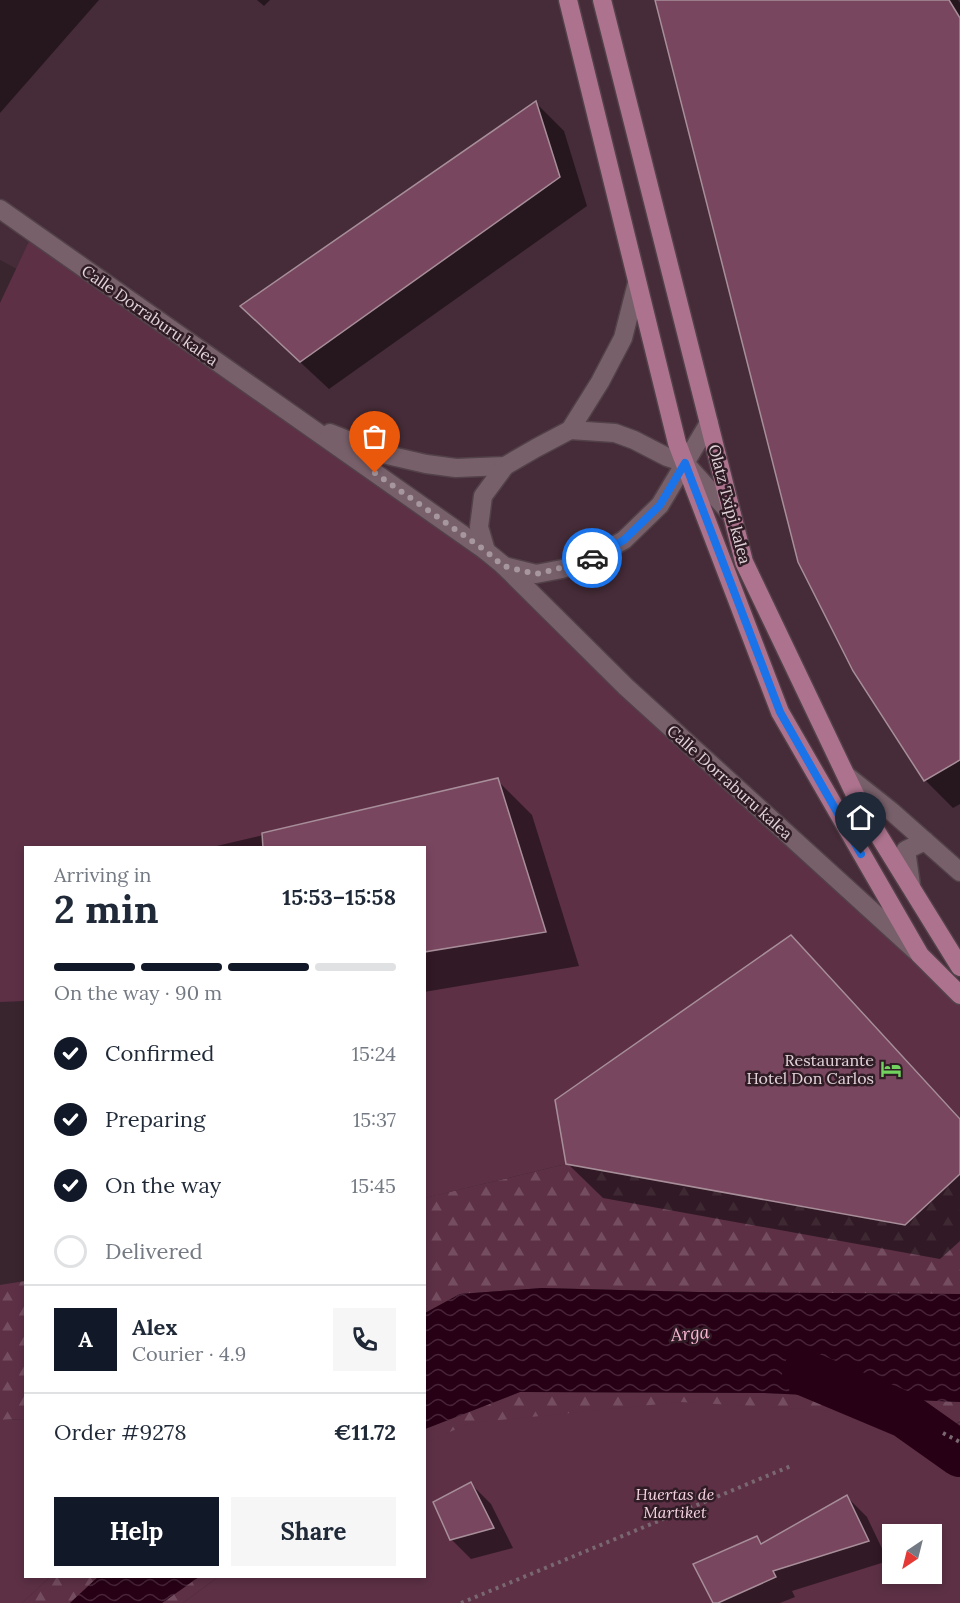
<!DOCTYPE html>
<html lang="en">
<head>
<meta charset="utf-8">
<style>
	body { margin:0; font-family:Lora,serif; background:#f6f6f7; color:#1f2937; height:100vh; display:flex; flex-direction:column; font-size:22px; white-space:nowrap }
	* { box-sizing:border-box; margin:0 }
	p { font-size:20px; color:#747a83 }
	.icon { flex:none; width:33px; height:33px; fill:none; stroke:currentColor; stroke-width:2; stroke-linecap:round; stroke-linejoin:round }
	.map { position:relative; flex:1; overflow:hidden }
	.details { position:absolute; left:24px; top:846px; width:402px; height:732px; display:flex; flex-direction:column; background:#fff; border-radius:0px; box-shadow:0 3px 9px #0003 }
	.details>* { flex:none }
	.needle { width:39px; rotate:215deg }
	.buttons { position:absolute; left:882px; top:1524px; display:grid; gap:12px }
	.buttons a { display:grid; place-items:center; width:60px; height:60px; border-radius:0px; background:#fff; box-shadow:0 3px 9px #0003; font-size:30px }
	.pin { position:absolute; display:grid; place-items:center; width:51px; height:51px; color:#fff; margin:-62px -26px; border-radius:50% 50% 50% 0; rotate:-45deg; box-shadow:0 0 6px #0007 }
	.pin .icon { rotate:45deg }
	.courier { position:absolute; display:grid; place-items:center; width:60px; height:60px; margin:-30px; border:4px solid #1a73e8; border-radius:50%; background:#fff; color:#222; box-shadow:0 2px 8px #0007 }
	.summary em { font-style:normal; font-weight:700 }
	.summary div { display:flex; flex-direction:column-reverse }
	.summary { display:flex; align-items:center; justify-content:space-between; height:102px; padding:0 30px }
	h1 { font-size:39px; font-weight:700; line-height:45px }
	.bar { display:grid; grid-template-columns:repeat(4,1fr); gap:9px 6px; align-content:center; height:72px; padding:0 30px }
	.bar i { height:8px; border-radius:4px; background:#e0e1e3 }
	.bar .on { background:#111827 }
	.bar p { grid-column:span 4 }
	.line { display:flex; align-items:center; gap:15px; padding:0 30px; border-top:2px solid #e0e1e3 }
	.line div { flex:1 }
	.round { display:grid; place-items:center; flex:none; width:63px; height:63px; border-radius:0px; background:#f6f6f7 }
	ol { padding:0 30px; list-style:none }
	li { display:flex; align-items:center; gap:18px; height:66px }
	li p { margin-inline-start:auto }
	li .icon { padding:6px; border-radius:50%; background:#111827; color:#fff; stroke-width:4 }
	li:last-child { color:#747a83 }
	li i { width:33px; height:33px; border:3px solid #e0e1e3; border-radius:50% }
	.cta { display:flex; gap:12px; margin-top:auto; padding:12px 30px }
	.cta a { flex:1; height:69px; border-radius:0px; background:#111827; color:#fff; font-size:24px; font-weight:700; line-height:69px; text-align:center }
	.cta a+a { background:#f6f6f7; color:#1f2937 }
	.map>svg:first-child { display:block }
	.built { fill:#462c38 }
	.forest { fill:url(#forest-firs) }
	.park { fill:url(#park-tufts) }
	.garden { fill:#5d3046; fill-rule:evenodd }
	.water { fill:url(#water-waves) }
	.shadow { fill:#0007 }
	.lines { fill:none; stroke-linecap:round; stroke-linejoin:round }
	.canal { stroke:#280016; stroke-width:46 }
	.building { fill:#79465f; stroke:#a78e99; stroke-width:1.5 }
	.minor-casing { stroke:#524149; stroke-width:21 }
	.major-casing { stroke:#524149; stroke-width:21 }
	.path { stroke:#7a6870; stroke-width:4; stroke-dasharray:3 4.5; stroke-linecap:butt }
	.minor { stroke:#78606a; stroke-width:18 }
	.major { stroke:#ad738e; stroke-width:18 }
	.done { stroke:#a6969d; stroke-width:6; stroke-dasharray:0 10.8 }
	.route { stroke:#1a73e8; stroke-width:8 }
	.labels { text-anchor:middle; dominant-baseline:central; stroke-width:5; stroke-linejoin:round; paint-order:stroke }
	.street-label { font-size:16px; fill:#e1d3d9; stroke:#2f1c25 }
	.poi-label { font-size:16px; fill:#e1d3d9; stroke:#2f1c25; text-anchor:end }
	.park-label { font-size:16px; font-style:italic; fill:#f6d4e2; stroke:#2f1c25 }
	.water-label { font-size:18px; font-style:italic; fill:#fbb8d6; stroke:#2f1c25 }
</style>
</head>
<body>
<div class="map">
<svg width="960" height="1603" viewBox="0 0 960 1603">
	<defs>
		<pattern id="forest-firs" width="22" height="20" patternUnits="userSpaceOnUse" patternTransform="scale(1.5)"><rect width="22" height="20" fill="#5d3046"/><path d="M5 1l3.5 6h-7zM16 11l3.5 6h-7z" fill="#744d60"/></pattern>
		<pattern id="park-tufts" width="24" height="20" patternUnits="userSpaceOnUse" patternTransform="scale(1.5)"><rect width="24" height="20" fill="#5d3046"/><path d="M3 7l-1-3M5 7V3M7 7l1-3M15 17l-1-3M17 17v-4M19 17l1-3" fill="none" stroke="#744d60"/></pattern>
		<pattern id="water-waves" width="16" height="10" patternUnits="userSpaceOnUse" patternTransform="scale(1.5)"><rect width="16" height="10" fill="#280016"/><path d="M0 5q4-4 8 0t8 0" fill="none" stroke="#472437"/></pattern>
	</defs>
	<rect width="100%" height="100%" fill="#39252e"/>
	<polygon class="built" points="0,0 960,0 960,995 301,421 0,260"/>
	<g class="forest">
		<polygon points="566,1164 905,1225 960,1174 960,1294 698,1292 542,1288 460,1294 425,1313 424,1198"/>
		<polygon points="25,1281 25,1419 0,1420 0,1285"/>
		<polygon points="520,1392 764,1393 960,1402 960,1421 943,1432 892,1414 425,1443 425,1429"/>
		<polygon points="50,1577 98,1577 70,1603 22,1603"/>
		<polygon points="198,1577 218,1577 183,1603 162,1603"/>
	</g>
	<polygon class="park" points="960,1422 960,1442 943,1433"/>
	<g class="garden">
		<polygon points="33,233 486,551 960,995 960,1174 905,1225 566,1164 425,1198 424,848 26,848 25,1001 0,1002 0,303"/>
		<path d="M681 1402 892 1414 960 1466V1603H183L218 1577 424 1576 425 1443 470 1423ZM892 1534H932V1574H892Z"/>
		<polygon points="25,1419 26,1576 50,1577 22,1603 0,1603 0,1420"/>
	</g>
	<g class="water">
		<polygon points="542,1288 698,1292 960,1294 960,1402 764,1393 520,1392 425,1429 425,1313 460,1294"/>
		<polygon points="98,1577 98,1576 199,1577 162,1603 70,1603"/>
	</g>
	<g class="shadow">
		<polygon points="0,0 99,0 0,113"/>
		<polygon points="257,0 270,0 264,6"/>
		<polygon points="657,0 958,0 960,3 960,804 953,808 925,780"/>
		<polygon points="536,103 564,131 587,206 329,389 270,334"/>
		<polygon points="497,780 532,815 579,966 424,992 424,848 208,848"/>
		<polygon points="791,937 825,971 960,1118 960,1241 940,1259 603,1198 568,1164"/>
		<polygon points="471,1484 491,1504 513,1548 471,1559 451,1539"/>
		<polygon points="847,1497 867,1517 888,1561 792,1591 795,1597 780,1603 715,1603 757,1538 763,1544"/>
	</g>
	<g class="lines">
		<polyline class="canal" points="805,1373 905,1415 960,1454"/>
	</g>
	<g class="building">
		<polygon points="655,0 949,0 960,18 960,760 924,781 853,671 798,562"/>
		<polygon points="536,101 560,177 300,362 240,306"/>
		<polygon points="498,778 546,932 424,952 424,848 263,848 262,833"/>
		<polygon points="791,935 960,1119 960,1174 905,1225 566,1164 555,1100"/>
		<polygon points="471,1482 494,1528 450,1540 433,1502"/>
		<polygon points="847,1495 869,1541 773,1571 776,1577 718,1603 713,1603 693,1564 757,1536 761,1544"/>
	</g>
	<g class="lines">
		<g class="minor-casing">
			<g id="minor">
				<polyline points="0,209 486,551 503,565 626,687 917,952"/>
				<polyline points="570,430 615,433 634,440 667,457 685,463 732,515"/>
				<polyline points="330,433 383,454 426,464 456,468 505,466 536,448 570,430 600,382 623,338 637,283"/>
				<polyline points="486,551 479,527 483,496 505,466"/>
				<polyline points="504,566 536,574 562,569 585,562 624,540 660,505 709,423"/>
				<polyline points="847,776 891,811 960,872"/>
				<polyline points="911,885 906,850 925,841"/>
			</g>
		</g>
		<g class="major-casing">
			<g id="major">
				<polyline points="568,0 677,443 780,712 920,955 960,995"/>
				<polyline points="602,0 744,562 860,805 960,967"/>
			</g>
		</g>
		<g class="path">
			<polyline points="943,1433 960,1442"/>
			<polyline points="461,1603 791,1466"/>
		</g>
		<use href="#minor" class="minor"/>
		<use href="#major" class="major"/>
	</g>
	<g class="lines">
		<polyline class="done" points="375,473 486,551 503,566 536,574 585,562 592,558"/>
		<polyline class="route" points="592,558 624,540 660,505 685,463 780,712 861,854"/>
	</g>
	<defs>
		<g id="hotel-bare" transform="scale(1.62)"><path d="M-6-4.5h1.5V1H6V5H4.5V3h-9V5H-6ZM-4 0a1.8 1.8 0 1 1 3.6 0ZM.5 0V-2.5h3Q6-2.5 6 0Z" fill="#72d25e" stroke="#2f1c25" stroke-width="2.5" paint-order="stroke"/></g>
	</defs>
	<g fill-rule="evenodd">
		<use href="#hotel-bare" x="891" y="1069"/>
	</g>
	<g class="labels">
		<g class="street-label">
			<text transform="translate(150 315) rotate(35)">Calle Dorraburu kalea</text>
			<text transform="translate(730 504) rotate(75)">Olatz Txipi kalea</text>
			<text transform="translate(730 782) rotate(42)">Calle Dorraburu kalea</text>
		</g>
		<g class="poi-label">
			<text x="874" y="1060">Restaurante<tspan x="874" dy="18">Hotel Don Carlos</tspan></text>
		</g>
		<g class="park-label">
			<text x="675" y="1494">Huertas de<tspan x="675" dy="18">Martiket</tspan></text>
		</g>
		<g class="water-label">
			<text transform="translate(690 1333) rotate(-5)">Arga</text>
		</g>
	</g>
</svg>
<div class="buttons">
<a><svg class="needle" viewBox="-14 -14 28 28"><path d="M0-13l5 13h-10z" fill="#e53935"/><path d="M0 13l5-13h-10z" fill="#747a83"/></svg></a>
</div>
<div class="pin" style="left:375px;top:473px;background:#ea580c"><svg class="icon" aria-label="bag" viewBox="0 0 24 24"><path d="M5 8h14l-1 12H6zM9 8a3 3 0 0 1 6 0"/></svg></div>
<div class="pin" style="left:861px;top:854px;background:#1f2937"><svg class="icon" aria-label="home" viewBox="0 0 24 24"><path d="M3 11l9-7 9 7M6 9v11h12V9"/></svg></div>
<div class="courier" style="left:592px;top:558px"><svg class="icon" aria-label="car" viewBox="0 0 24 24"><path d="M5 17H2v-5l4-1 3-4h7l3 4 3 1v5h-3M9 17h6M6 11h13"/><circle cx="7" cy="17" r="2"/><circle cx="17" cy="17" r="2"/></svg></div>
<section class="details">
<div class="summary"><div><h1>2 min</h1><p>Arriving in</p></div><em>15:53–15:58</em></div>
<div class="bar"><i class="on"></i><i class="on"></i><i class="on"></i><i></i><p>On the way · 90 m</p></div>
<ol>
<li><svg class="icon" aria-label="check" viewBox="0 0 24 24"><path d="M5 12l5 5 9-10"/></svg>Confirmed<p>15:24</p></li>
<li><svg class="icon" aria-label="check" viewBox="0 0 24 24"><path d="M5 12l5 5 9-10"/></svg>Preparing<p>15:37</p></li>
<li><svg class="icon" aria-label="check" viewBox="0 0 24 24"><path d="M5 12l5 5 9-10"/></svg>On the way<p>15:45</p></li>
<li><i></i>Delivered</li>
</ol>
<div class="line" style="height:108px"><b class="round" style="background:#111827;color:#fff">A</b><div><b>Alex</b><p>Courier · 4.9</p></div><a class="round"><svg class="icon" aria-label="phone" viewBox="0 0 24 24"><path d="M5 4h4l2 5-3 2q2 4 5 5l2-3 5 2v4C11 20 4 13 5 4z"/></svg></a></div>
<div class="line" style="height:78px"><div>Order #9278</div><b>€11.72</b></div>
<div class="cta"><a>Help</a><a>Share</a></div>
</section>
</div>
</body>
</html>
